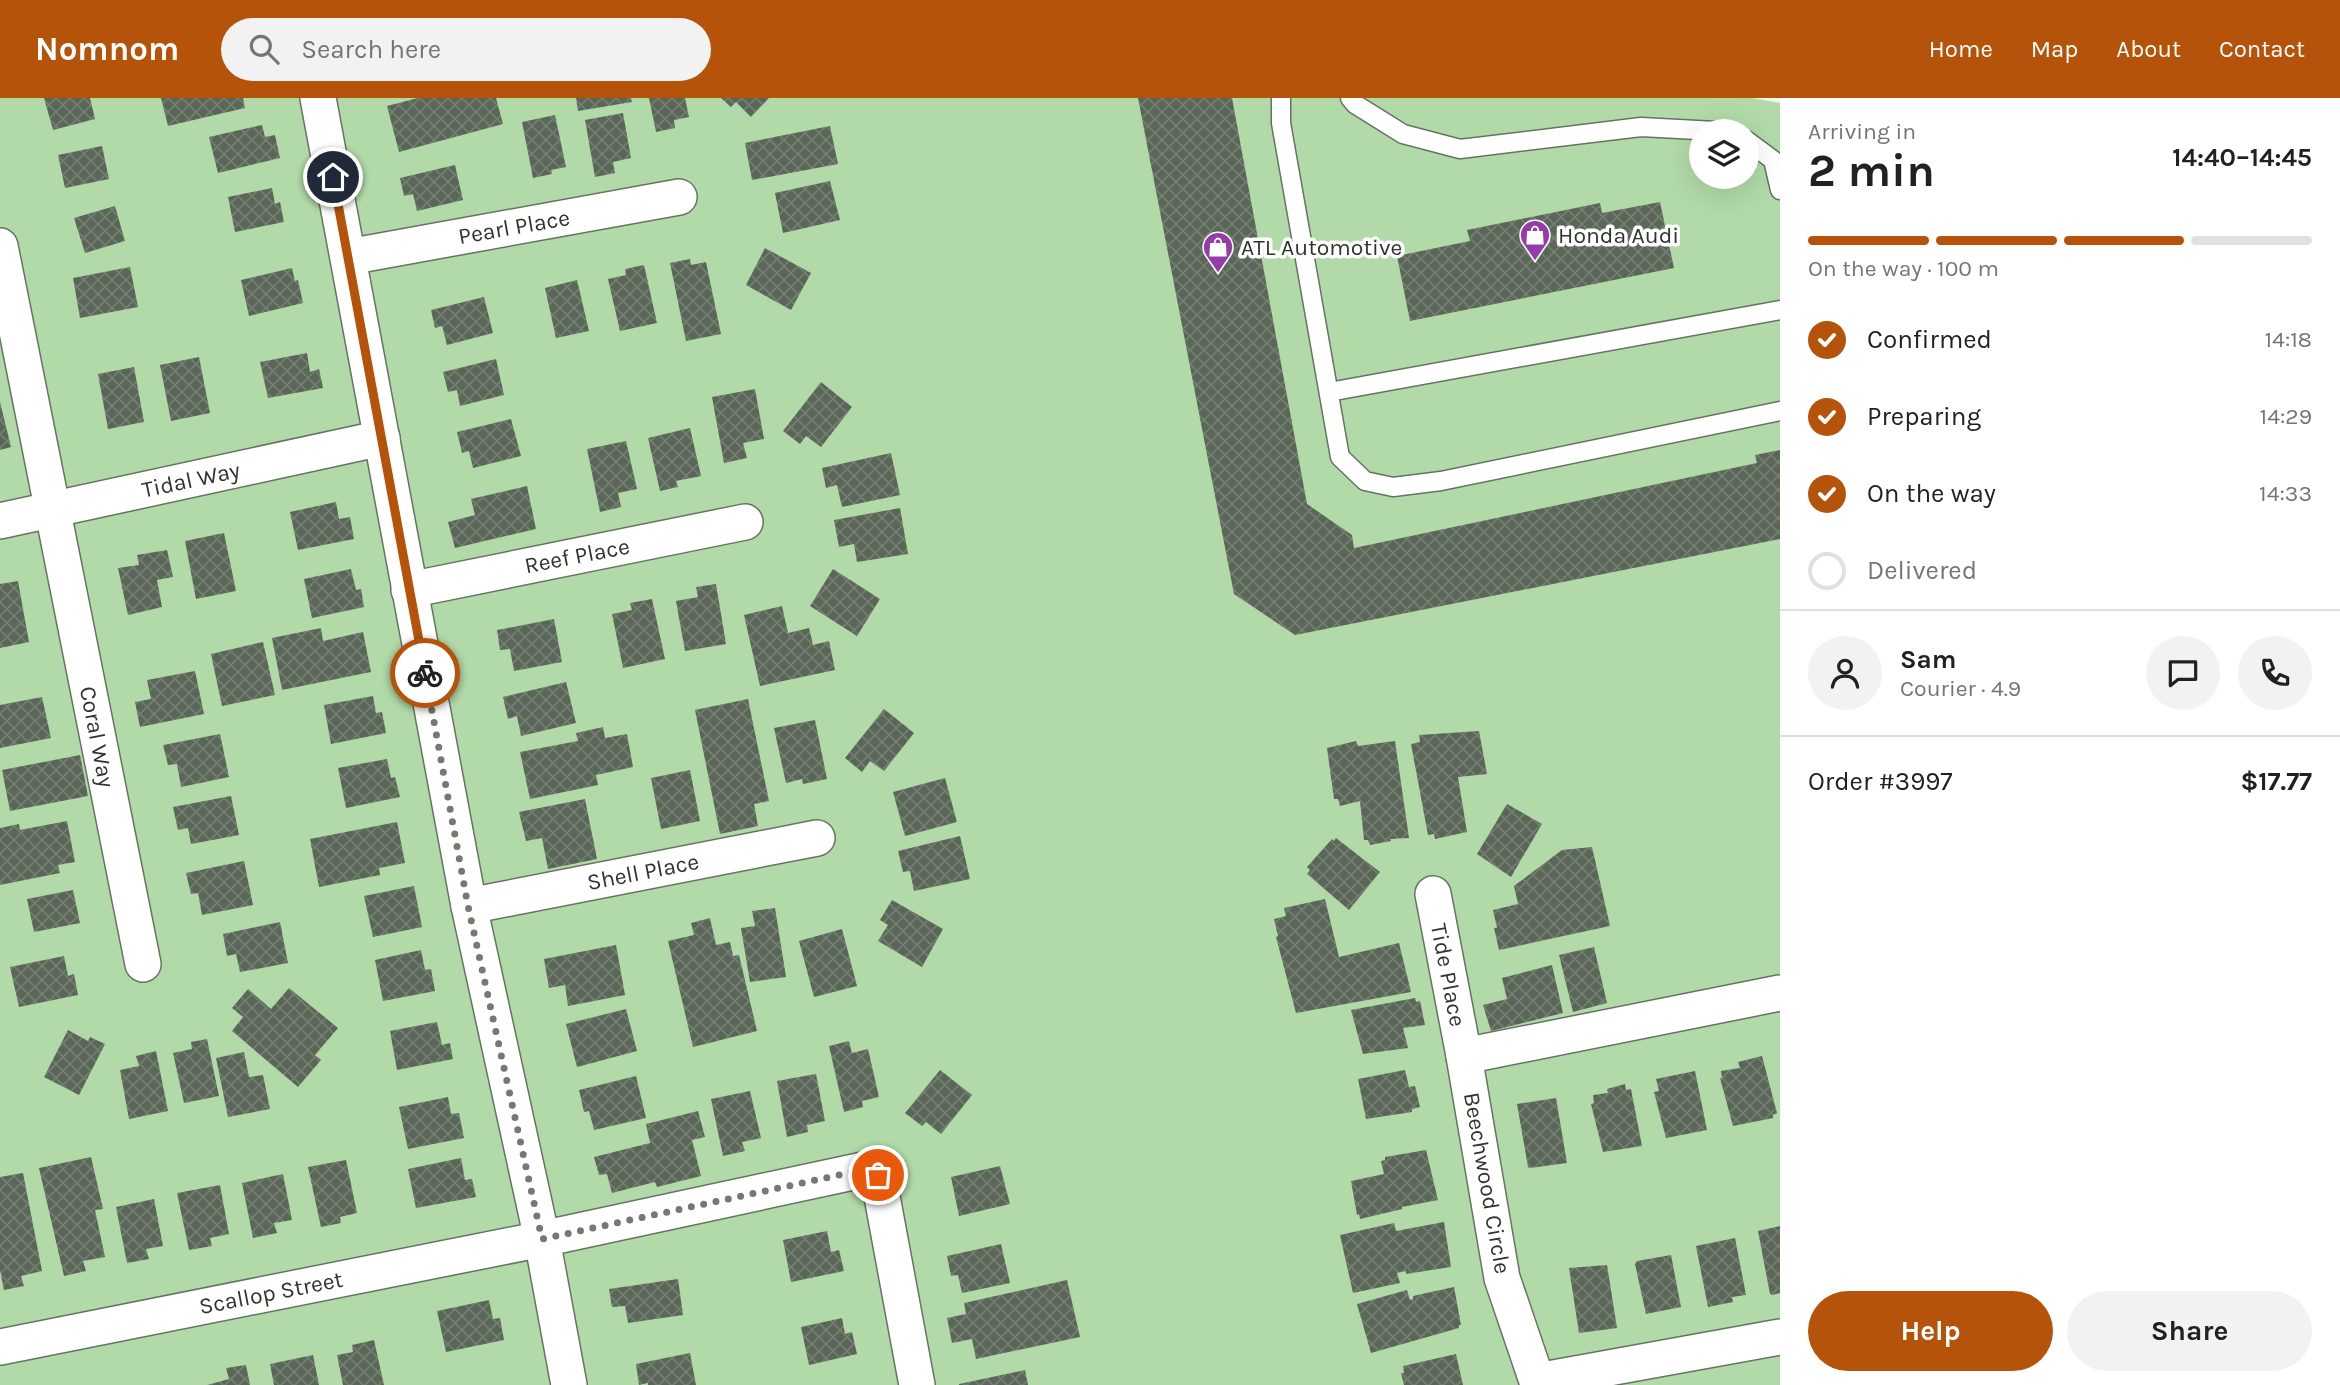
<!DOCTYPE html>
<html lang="en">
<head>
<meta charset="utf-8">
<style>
	body { margin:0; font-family:Karla,sans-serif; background:#f2f2f2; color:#202124; height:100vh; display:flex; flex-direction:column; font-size:26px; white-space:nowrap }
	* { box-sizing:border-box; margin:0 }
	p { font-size:23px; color:#757577 }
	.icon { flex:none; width:38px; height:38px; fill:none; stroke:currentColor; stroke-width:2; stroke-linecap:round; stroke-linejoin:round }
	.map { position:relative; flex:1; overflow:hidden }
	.drawer { display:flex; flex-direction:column; background:#fff; width:560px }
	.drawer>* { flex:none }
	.buttons { position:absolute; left:1689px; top:21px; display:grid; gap:14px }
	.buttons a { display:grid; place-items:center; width:70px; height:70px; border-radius:50%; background:#fff; box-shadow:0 7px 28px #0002; font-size:35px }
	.pin { position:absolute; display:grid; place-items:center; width:60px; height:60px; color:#fff; margin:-30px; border:4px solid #fff; border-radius:50%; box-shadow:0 2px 7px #0007 }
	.courier { position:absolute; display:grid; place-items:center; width:70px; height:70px; margin:-35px; border:5px solid #b45309; border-radius:50%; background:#fff; color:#222; box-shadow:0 2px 9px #0007 }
	.head em { font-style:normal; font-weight:700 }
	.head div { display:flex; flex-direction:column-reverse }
	.head { display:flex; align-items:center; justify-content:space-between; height:119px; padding:0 28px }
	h1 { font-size:46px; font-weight:700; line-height:52px }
	.bar { display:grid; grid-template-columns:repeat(4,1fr); gap:10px 7px; align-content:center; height:84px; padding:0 28px }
	.bar i { height:9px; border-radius:5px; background:#e0e0e0 }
	.bar .selected { background:#b45309 }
	.bar p { grid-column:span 4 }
	.line { display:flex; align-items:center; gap:18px; padding:0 28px; border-top:2px solid #e0e0e0 }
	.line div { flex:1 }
	.round { display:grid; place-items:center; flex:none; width:74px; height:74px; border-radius:37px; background:#f2f2f2 }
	ol { padding:0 28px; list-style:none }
	li { display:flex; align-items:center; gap:21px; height:77px }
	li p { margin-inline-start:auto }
	li .icon { padding:7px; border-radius:50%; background:#b45309; color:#fff; stroke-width:4 }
	li:last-child { color:#757577 }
	li i { width:38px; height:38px; border:4px solid #e0e0e0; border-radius:50% }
	.cta { display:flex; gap:14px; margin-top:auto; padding:14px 28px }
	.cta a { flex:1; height:80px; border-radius:42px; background:#b45309; color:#fff; font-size:28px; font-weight:700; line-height:80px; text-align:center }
	.cta a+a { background:#f2f2f2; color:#202124 }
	header { display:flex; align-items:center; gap:42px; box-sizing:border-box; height:98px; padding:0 35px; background:#b45309; color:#fff }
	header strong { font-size:33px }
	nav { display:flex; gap:38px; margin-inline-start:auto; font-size:24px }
	.search { width:490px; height:63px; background:#f2f2f2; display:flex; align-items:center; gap:18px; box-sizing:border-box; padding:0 24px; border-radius:38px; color:#757577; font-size:26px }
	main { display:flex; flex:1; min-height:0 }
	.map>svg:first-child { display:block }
	.grass { fill:#b1daa8; fill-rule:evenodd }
	.building { fill:url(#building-cross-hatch) }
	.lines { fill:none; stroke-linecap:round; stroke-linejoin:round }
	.lane-casing { stroke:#667363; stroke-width:21 }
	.street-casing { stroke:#667363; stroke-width:38 }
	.lane { stroke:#fff; stroke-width:18 }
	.street { stroke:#fff; stroke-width:35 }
	.done { stroke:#727b70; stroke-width:7; stroke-dasharray:0 12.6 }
	.route { stroke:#b45309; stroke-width:9 }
	.labels { text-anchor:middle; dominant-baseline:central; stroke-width:7; stroke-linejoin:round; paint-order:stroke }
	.street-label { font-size:23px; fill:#2f352e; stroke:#fff }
	.poi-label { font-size:23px; fill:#2f352e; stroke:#fff; text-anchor:start }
</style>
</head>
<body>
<header>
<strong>Nomnom</strong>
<div class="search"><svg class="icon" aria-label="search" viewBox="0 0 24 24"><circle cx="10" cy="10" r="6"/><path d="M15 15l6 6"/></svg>Search here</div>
<nav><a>Home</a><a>Map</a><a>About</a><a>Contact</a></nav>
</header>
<main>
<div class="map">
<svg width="1780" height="1287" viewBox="0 0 1780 1287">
	<defs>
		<pattern id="building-cross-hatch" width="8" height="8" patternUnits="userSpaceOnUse" patternTransform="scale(1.75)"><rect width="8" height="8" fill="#5a6657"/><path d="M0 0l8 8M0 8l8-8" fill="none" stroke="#747d71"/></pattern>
	</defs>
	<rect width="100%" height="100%" fill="#edfcea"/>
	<path class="grass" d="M0 0H1752L1780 5V1287H0ZM1701 33H1746V79H1701Z"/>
	<g class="building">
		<polygon points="44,0 90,0 95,21 53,32"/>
		<polygon points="161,0 243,0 245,10 168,28"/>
		<polygon points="418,0 496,0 503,26 399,54 387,8"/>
		<polygon points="576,0 631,0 632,4 578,13"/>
		<polygon points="649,0 685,0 689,19 674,22 675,30 656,34"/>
		<polygon points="721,0 769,0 751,19 736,4 731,9"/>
		<polygon points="1138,0 1232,0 1307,406 1352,437 1354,450 1757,365 1755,357 1780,352 1780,441 1295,537 1234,496"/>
		<polygon points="623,15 631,60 613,64 615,75 595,79 585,22"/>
		<polygon points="555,17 566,69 551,72 552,76 533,80 522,24"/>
		<polygon points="262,27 265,39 275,37 280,60 218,75 209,39"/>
		<polygon points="830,28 838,66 752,82 745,45"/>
		<polygon points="102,48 109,81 65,90 58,57"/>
		<polygon points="455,67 463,102 417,113 413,96 404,98 400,80"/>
		<polygon points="830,83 840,122 783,135 775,95"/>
		<polygon points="272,90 275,106 280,104 284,124 235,134 228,99"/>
		<polygon points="1660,104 1674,170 1410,223 1397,158 1470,143 1467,132 1600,105 1602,115"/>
		<polygon points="115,108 125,143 85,155 74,120"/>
		<polygon points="765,150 811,175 791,212 746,187"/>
		<polygon points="690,161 691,167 706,164 721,236 686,243 670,165"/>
		<polygon points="644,167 657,225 620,233 608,181 626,177 625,171"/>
		<polygon points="130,169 138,209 80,220 73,180"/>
		<polygon points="292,170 295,183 298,182 303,205 249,218 241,182"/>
		<polygon points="577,182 589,233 556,240 545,190"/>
		<polygon points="484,199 493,235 447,247 442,228 435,230 431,212"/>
		<polygon points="307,255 310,274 319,271 323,290 268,300 260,264"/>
		<polygon points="199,259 210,315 171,323 160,267"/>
		<polygon points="496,261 504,297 460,308 457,292 448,294 443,274"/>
		<polygon points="134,269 144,324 108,331 98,276"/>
		<polygon points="821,284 852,309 821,349 806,338 800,346 783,333"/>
		<polygon points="755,291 764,341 743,345 747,360 724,365 712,299"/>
		<polygon points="0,304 11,349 0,352"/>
		<polygon points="511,321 521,358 473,370 469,353 462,355 457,334"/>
		<polygon points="690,330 701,378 676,383 678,389 660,393 648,340"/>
		<polygon points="626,343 637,391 618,395 621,409 600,414 587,351"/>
		<polygon points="891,355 900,397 842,409 837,387 826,390 822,370"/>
		<polygon points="527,388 536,431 455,450 448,424 475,417 471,401"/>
		<polygon points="336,404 339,421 350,419 354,441 298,452 290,414"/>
		<polygon points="900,410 908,456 857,464 854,446 839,449 834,422"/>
		<polygon points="224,435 236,493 196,501 185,443"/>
		<polygon points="167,452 173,479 157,482 162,509 128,517 118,470 139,467 137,457"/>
		<polygon points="351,471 356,492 361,491 364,509 312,520 304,481"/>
		<polygon points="833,471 880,501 857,538 810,508"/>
		<polygon points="18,483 29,544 0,550 0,486"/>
		<polygon points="716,486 726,546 685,553 676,503 698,499 696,489"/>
		<polygon points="652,501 665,561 623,570 612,516 632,512 630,505"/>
		<polygon points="782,508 788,535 809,530 813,547 829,543 835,572 760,588 744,517"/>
		<polygon points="554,521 562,564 514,573 510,551 500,552 497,532"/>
		<polygon points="321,530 323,543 363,534 371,574 282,592 272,540"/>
		<polygon points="263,544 275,597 222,608 211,556"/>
		<polygon points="195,573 204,616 140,629 135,604 151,601 147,582"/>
		<polygon points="566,584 576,625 521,638 517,618 508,621 503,599"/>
		<polygon points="373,598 376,615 382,614 386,635 331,646 324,607"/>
		<polygon points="42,599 51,640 0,650 0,607"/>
		<polygon points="748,601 769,703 754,706 758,728 720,736 695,612"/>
		<polygon points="884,611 914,635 884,673 870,663 862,674 845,660"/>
		<polygon points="815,622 827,681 803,686 802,681 786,685 774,630"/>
		<polygon points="603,629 605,640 627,636 633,669 596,677 598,687 530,701 520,654 578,643 576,635"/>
		<polygon points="1479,633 1487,676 1458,679 1467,734 1435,741 1434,736 1428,737 1411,646 1420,644 1419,637"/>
		<polygon points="220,636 229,679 181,689 177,666 168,667 163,647"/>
		<polygon points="1356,643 1358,648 1395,643 1409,740 1390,741 1391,743 1370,747 1368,742 1364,742 1360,703 1340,708 1338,701 1334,701 1327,650"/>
		<polygon points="80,657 88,698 10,713 2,672"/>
		<polygon points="387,661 391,680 395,679 400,699 346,710 338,670"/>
		<polygon points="690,672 700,723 661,731 651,680"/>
		<polygon points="945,680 957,724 905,738 893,694"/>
		<polygon points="231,698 239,737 191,746 188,730 178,732 173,709"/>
		<polygon points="585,701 597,761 548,771 542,740 526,743 519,714"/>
		<polygon points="1507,706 1542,726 1511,779 1477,756"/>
		<polygon points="67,723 75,764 58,767 60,775 0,787 0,730 19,726 20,732"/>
		<polygon points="397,724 405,765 379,770 380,777 319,789 310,741"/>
		<polygon points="960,738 970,781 914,793 910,773 903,774 898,753"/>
		<polygon points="1336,740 1380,774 1349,812 1307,776 1310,772 1307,769 1332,741 1334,743"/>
		<polygon points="1592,749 1610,828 1499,852 1494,830 1497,830 1493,812 1518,806 1514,788 1562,752"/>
		<polygon points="244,763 253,807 202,817 198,795 191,796 186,775"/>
		<polygon points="414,788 422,829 373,839 364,798"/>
		<polygon points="73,792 80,825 34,834 27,801"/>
		<polygon points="1325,801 1339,859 1399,845 1411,894 1296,915 1276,839 1278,838 1274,821 1286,818 1284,810"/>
		<polygon points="892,802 943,831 922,869 878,843 888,827 880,822"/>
		<polygon points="775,810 786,879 750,884 741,830 755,828 752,813"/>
		<polygon points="710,820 716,847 730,844 733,858 739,857 757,933 693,949 668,843 694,837 691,825"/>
		<polygon points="280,824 288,865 240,874 236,856 227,858 223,836"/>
		<polygon points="842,831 857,888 814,899 799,843"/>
		<polygon points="616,847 625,897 568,908 565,887 549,890 544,861"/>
		<polygon points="1594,849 1607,905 1573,914 1559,857"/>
		<polygon points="421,852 425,872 431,871 435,893 383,903 375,862"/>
		<polygon points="64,858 68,878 74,876 78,897 19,909 10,869"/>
		<polygon points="1552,867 1563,915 1491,933 1483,907 1507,901 1502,880"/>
		<polygon points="289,890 338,930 315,957 321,962 298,989 232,933 243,919 232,910 248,891 271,911"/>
		<polygon points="1415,900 1416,904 1420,903 1425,927 1403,930 1408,950 1363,956 1351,912"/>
		<polygon points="626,911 637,953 577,969 566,926"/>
		<polygon points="437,924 442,947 450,945 453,961 397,972 390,933"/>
		<polygon points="68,932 88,943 90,939 105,946 79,997 44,979"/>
		<polygon points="207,941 219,998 184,1005 173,955 192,951 191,944"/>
		<polygon points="849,943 852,955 868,951 879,999 862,1003 863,1009 844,1014 829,948"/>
		<polygon points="156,953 168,1013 129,1021 120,972 139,968 136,958"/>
		<polygon points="244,954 249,979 263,977 270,1011 228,1019 216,960"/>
		<polygon points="1762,958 1777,1015 1773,1017 1773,1020 1733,1028 1720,980 1722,980 1721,973 1740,970 1738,964"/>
		<polygon points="940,972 972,997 941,1036 926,1024 922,1028 905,1015"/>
		<polygon points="1405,972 1409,989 1415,988 1420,1009 1412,1011 1412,1014 1366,1021 1358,981"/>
		<polygon points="1695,973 1707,1032 1666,1040 1654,994 1659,993 1656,981"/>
		<polygon points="816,976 825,1023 807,1027 808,1034 787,1039 777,983"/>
		<polygon points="636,978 646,1020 594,1032 589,1013 584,1014 579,992"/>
		<polygon points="1625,986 1626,992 1631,991 1642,1048 1603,1054 1591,1006 1594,1005 1593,997 1608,995 1607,991"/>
		<polygon points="750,993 761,1040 742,1044 745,1053 723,1058 711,1001"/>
		<polygon points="448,999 451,1016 459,1015 464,1040 408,1051 399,1009"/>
		<polygon points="1556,1000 1567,1065 1530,1070 1528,1069 1517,1006"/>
		<polygon points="698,1013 705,1039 692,1042 701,1078 657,1089 655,1084 612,1095 607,1076 599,1077 594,1059 650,1045 646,1026"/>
		<polygon points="1426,1052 1438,1102 1402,1109 1402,1111 1360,1121 1359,1116 1357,1117 1351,1083 1384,1076 1381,1063 1385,1062 1385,1059"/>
		<polygon points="91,1059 103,1111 95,1112 105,1159 83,1163 86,1173 64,1178 39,1070"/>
		<polygon points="461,1060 465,1082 472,1081 476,1099 416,1110 408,1071"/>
		<polygon points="346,1062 357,1115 340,1119 341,1125 321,1129 308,1069"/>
		<polygon points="1000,1068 1010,1106 959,1118 951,1079"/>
		<polygon points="23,1075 42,1173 21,1178 24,1188 4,1192 0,1172 0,1079"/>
		<polygon points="283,1076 292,1122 274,1125 277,1135 253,1140 242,1085"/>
		<polygon points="220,1087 229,1136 210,1140 212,1148 189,1152 177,1095"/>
		<polygon points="154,1101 163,1148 146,1151 149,1161 127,1165 116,1109"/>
		<polygon points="1444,1124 1451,1169 1406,1176 1406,1173 1397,1175 1400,1185 1353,1195 1340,1137 1394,1125 1396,1133"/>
		<polygon points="1780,1128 1780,1195 1772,1197 1770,1196 1758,1133"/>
		<polygon points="827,1133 831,1154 839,1152 844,1173 791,1184 783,1142"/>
		<polygon points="1735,1140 1746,1197 1732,1199 1733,1204 1708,1209 1696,1148"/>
		<polygon points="1001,1146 1010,1185 962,1195 958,1177 951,1178 947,1158"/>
		<polygon points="1671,1157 1681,1209 1646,1216 1635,1166 1637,1163"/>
		<polygon points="1607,1167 1617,1230 1579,1235 1569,1170"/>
		<polygon points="678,1181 683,1217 628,1225 625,1208 612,1209 609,1191"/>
		<polygon points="1067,1182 1080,1239 976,1261 972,1241 952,1245 947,1220 966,1216 964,1205"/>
		<polygon points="1454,1189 1461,1227 1459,1227 1459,1230 1371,1255 1357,1206 1407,1192 1410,1202 1413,1201 1413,1198"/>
		<polygon points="489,1202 493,1221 500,1220 504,1242 446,1254 437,1213"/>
		<polygon points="842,1220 845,1236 852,1234 857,1256 809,1267 801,1229"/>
		<polygon points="374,1242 384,1287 343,1287 337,1257 353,1254 352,1247"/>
		<polygon points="690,1255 696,1287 648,1287 648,1285 639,1287 636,1266"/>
		<polygon points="1456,1256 1463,1287 1404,1287 1401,1275 1404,1275 1403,1268"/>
		<polygon points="313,1257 319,1287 274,1287 270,1266"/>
		<polygon points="246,1267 250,1287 207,1287 229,1281 226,1270"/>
		<polygon points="1025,1272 1028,1287 959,1287 959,1286"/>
	</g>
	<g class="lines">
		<g class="lane-casing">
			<g id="lane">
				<polyline points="1281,0 1281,25 1340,359 1365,383 1393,389 1441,383 1780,313"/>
				<polyline points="1350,0 1355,6 1403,36 1460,51 1641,29 1716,33"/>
				<polyline points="1746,42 1773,62 1780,92"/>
				<polyline points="1329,294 1780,212"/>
			</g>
		</g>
		<g class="street-casing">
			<g id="street">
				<polyline points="318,0 469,808 542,1141 569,1287"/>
				<polyline points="0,148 143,866"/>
				<polyline points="348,159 679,99"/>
				<polyline points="0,423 382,340"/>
				<polyline points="409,492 745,424"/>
				<polyline points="1433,796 1464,958"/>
				<polyline points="469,808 817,740"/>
				<polyline points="1780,895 1464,958 1502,1180 1537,1283 1780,1239"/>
				<polyline points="0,1249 542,1141 872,1070 878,1077 917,1287"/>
			</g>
		</g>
		<use href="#lane" class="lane"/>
		<use href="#street" class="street"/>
	</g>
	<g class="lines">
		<polyline class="done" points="425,575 468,808 542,1141 872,1070 878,1077"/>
		<polyline class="route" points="333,79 425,575"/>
	</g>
	<defs>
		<g id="shop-pin" transform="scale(1.575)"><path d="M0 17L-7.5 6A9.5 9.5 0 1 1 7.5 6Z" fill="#953ca8" stroke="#fff"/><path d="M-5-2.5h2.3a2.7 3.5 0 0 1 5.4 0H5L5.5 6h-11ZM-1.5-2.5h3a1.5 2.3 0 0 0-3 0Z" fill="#fff"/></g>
	</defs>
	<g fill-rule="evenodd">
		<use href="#shop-pin" x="1535" y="137"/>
		<use href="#shop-pin" x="1218" y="149"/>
	</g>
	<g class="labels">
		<g class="street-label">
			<text transform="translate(514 129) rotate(-10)">Pearl Place</text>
			<text transform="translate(191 382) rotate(-12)">Tidal Way</text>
			<text transform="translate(577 458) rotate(-11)">Reef Place</text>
			<text transform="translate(97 639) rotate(79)">Coral Way</text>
			<text transform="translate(643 774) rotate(-11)">Shell Place</text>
			<text transform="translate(1448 877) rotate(79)">Tide Place</text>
			<text transform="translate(1487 1085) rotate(80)">Beechwood Circle</text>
			<text transform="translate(271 1195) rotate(-11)">Scallop Street</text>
		</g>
		<g class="poi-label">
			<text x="1558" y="137">Honda Audi</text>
			<text x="1241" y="149">ATL Automotive</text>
		</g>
	</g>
</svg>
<div class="buttons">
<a><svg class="icon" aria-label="layers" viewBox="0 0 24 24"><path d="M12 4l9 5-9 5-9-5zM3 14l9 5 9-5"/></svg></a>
</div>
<div class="pin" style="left:878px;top:1077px;background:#ea580c"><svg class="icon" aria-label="bag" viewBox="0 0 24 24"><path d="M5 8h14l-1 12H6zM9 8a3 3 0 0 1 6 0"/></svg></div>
<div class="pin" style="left:333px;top:79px;background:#1f2937"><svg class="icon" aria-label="home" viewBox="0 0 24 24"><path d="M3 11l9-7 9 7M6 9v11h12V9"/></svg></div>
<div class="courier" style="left:425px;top:575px"><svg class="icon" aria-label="bike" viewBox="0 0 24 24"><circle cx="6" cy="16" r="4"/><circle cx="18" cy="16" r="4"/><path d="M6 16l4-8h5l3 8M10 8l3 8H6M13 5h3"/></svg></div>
</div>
<section class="drawer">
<div class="head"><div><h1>2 min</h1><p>Arriving in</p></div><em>14:40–14:45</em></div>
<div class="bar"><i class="selected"></i><i class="selected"></i><i class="selected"></i><i></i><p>On the way · 100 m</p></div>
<ol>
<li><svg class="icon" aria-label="check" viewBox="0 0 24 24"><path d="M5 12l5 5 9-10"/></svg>Confirmed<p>14:18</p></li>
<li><svg class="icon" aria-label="check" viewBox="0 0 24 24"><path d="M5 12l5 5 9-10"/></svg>Preparing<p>14:29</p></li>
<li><svg class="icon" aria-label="check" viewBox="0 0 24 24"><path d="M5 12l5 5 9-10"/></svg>On the way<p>14:33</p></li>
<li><i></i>Delivered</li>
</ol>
<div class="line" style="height:126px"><a class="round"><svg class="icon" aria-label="person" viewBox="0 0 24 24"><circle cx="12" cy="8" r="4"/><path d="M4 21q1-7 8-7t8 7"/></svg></a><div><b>Sam</b><p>Courier · 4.9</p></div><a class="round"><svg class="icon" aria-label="chat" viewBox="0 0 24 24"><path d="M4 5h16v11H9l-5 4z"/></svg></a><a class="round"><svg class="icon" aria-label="phone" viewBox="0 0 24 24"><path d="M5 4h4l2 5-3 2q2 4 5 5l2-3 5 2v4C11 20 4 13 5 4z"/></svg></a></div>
<div class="line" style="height:91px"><div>Order #3997</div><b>$17.77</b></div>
<div class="cta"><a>Help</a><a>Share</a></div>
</section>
</main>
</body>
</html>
